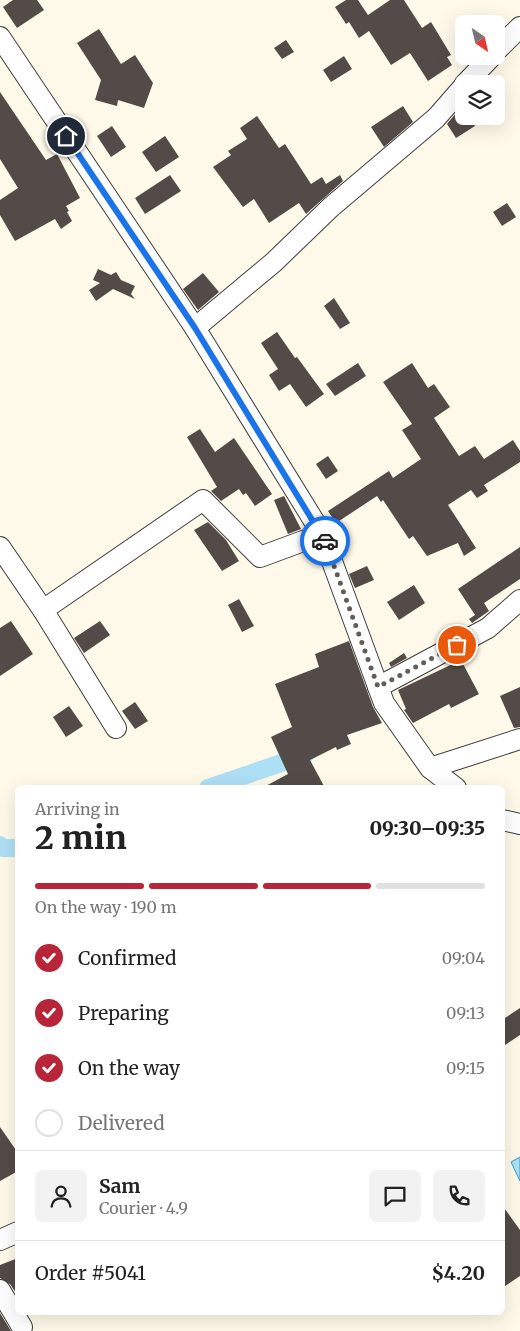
<!DOCTYPE html>
<html lang="en">
<head>
<meta charset="utf-8">
<style>
	body { margin:0; font-family:Merriweather,serif; background:#f2f2f2; color:#222; height:100vh; display:flex; flex-direction:column; font-size:19px; white-space:nowrap }
	* { box-sizing:border-box; margin:0 }
	p { font-size:16px; color:#767676 }
	.icon { flex:none; width:28px; height:28px; fill:none; stroke:currentColor; stroke-width:2; stroke-linecap:round; stroke-linejoin:round }
	.map { position:relative; flex:1; overflow:hidden }
	.side { position:absolute; left:15px; top:785px; width:490px; height:530px; display:flex; flex-direction:column; background:#fff; border-radius:8px; box-shadow:0 5px 20px #0002 }
	.side>* { flex:none }
	.needle { width:32px; rotate:146deg }
	.buttons { position:absolute; left:455px; top:15px; display:grid; gap:10px }
	.buttons a { display:grid; place-items:center; width:50px; height:50px; border-radius:8px; background:#fff; box-shadow:0 5px 20px #0002; font-size:25px }
	.pin { position:absolute; display:grid; place-items:center; width:42px; height:42px; color:#fff; margin:-21px; border:2px solid #fff; border-radius:50%; box-shadow:0 1px 5px #0007 }
	.courier { position:absolute; display:grid; place-items:center; width:50px; height:50px; margin:-25px; border:4px solid #1a73e8; border-radius:50%; background:#fff; color:#222; box-shadow:0 1px 6px #0007 }
	.head em { font-style:normal; font-weight:800 }
	.head div { display:flex; flex-direction:column-reverse }
	.head { display:flex; align-items:center; justify-content:space-between; height:85px; padding:0 20px }
	h1 { font-size:32px; font-weight:800; line-height:38px }
	.bar { display:grid; grid-template-columns:repeat(4,1fr); gap:8px 5px; align-content:center; height:60px; padding:0 20px }
	.bar i { height:6px; border-radius:4px; background:#e0e0e0 }
	.bar .on { background:#b82538 }
	.bar p { grid-column:span 4 }
	.line { display:flex; align-items:center; gap:12px; padding:0 20px; border-top:1px solid #e0e0e0 }
	.line div { flex:1 }
	.round { display:grid; place-items:center; flex:none; width:52px; height:52px; border-radius:8px; background:#f2f2f2 }
	ol { padding:0 20px; list-style:none }
	li { display:flex; align-items:center; gap:15px; height:55px }
	li p { margin-inline-start:auto }
	li .icon { padding:5px; border-radius:50%; background:#b82538; color:#fff; stroke-width:4 }
	li:last-child { color:#767676 }
	li i { width:28px; height:28px; border:2px solid #e0e0e0; border-radius:50% }
	.map>svg:first-child { display:block }
	.water { fill:#aee0f5; stroke:#369ccb }
	.lines { fill:none; stroke-linecap:round; stroke-linejoin:round }
	.canal { stroke:#aee0f5; stroke-width:18 }
	.building { fill:#534b47 }
	.street-casing { stroke:#3e3e3e; stroke-width:22 }
	.street { stroke:#fff; stroke-width:20 }
	.done { stroke:#605e59; stroke-width:5; stroke-dasharray:0 9 }
	.route { stroke:#1a73e8; stroke-width:6 }
</style>
</head>
<body>
<div class="map">
<svg width="520" height="1331" viewBox="0 0 520 1331">
	<rect width="100%" height="100%" fill="#fff9e9"/>
	<polygon class="water" points="520,1157 520,1181 511,1162"/>
	<g class="lines">
		<g class="canal">
			<polyline points="208,788 305,755"/>
			<polyline points="0,845 3,848 18,848"/>
		</g>
	</g>
	<g class="building">
		<polygon points="13,0 37,0 44,10 17,28 3,7"/>
		<polygon points="346,0 358,0 368,15 390,0 404,0 422,28 431,22 451,55 447,57 452,65 428,81 410,53 391,65 369,31 359,38 349,22 346,24 335,7"/>
		<polygon points="99,29 121,64 135,55 151,80 153,83 144,108 118,100 117,106 95,100 101,80 77,43"/>
		<polygon points="286,40 294,52 282,59 274,48"/>
		<polygon points="344,56 352,69 331,82 323,70"/>
		<polygon points="0,92 46,160 57,154 80,198 66,206 69,211 67,212 72,221 61,229 55,219 15,241 0,215 0,200 18,188 0,159"/>
		<polygon points="403,106 413,122 384,147 371,127"/>
		<polygon points="462,106 464,116 469,116 475,126 456,138 447,124"/>
		<polygon points="257,116 279,148 285,144 311,184 322,177 326,184 340,175 343,181 306,214 299,203 269,223 254,199 243,207 213,167 231,155 228,151 247,139 240,128"/>
		<polygon points="112,126 126,147 111,157 97,136"/>
		<polygon points="165,136 179,157 156,172 142,152"/>
		<polygon points="170,175 181,191 145,214 135,198"/>
		<polygon points="507,203 516,217 502,226 493,212"/>
		<polygon points="98,269 111,275 116,272 121,280 135,286 131,294 135,299 113,289 96,301 89,290 100,283 93,280"/>
		<polygon points="203,273 219,292 198,310 183,289"/>
		<polygon points="334,298 350,323 340,329 324,306"/>
		<polygon points="277,332 295,358 297,357 324,394 306,407 290,384 279,391 269,375 278,369 261,343"/>
		<polygon points="358,363 366,376 335,396 326,384"/>
		<polygon points="412,363 428,388 434,384 450,407 434,418 459,456 475,446 484,459 513,440 520,451 520,462 484,485 488,491 477,498 471,490 448,505 476,548 464,556 458,543 427,556 413,536 409,539 383,500 381,502 377,496 336,523 328,511 389,471 393,478 421,459 402,430 412,424 383,382"/>
		<polygon points="200,429 215,452 234,438 272,494 255,506 246,493 243,495 239,489 221,501 211,491 217,487 187,437"/>
		<polygon points="328,456 338,471 326,479 316,464"/>
		<polygon points="284,496 301,529 288,534 274,500"/>
		<polygon points="208,522 226,540 239,561 222,571 194,530"/>
		<polygon points="520,547 520,579 484,603 489,611 472,623 469,619 475,615 458,589"/>
		<polygon points="367,566 374,580 355,588 349,574"/>
		<polygon points="414,585 425,603 399,620 387,602"/>
		<polygon points="239,599 254,626 242,632 228,605"/>
		<polygon points="11,621 33,654 0,676 0,628"/>
		<polygon points="100,621 110,635 84,653 74,638"/>
		<polygon points="349,641 373,707 382,723 347,735 351,744 337,750 336,747 310,760 325,788 262,788 288,774 271,737 292,727 275,684 319,667 315,654"/>
		<polygon points="404,653 407,658 391,667 389,663"/>
		<polygon points="461,660 479,694 451,708 449,704 413,723 404,710 406,709 398,690"/>
		<polygon points="520,687 520,727 514,728 500,696"/>
		<polygon points="135,702 148,721 135,729 122,711"/>
		<polygon points="69,706 83,726 66,737 53,717"/>
		<polygon points="520,1008 520,1035 502,1047 502,1020"/>
		<polygon points="0,1127 18,1153 18,1171 0,1181"/>
		<polygon points="502,1205 520,1230 520,1276 502,1288"/>
		<polygon points="18,1258 18,1296 10,1284 0,1278 0,1265"/>
		<polygon points="0,1313 11,1331 0,1331"/>
	</g>
	<g class="lines">
		<g class="street-casing">
			<g id="street">
				<polyline points="0,37 195,328 322,534 384,703 430,768 456,788"/>
				<polyline points="496,51 520,27"/>
				<polyline points="465,84 492,56"/>
				<polyline points="195,328 274,262 331,207 436,118 464,86"/>
				<polyline points="0,547 43,610"/>
				<polyline points="378,687 488,628 520,600"/>
				<polyline points="116,728 43,610 203,500 260,557 322,534"/>
				<polyline points="430,768 520,739"/>
				<polyline points="502,820 520,824"/>
				<polyline points="0,1240 18,1232"/>
				<polyline points="0,1290 22,1327"/>
			</g>
		</g>
		<use href="#street" class="street"/>
	</g>
	<g class="lines">
		<polyline class="done" points="325,541 378,687 457,645"/>
		<polyline class="route" points="66,136 195,328 325,541"/>
	</g>
</svg>
<div class="buttons">
<a><svg class="needle" viewBox="-14 -14 28 28"><path d="M0-13l5 13h-10z" fill="#e53935"/><path d="M0 13l5-13h-10z" fill="#767676"/></svg></a>
<a><svg class="icon" aria-label="layers" viewBox="0 0 24 24"><path d="M12 4l9 5-9 5-9-5zM3 14l9 5 9-5"/></svg></a>
</div>
<div class="pin" style="left:457px;top:645px;background:#ea580c"><svg class="icon" aria-label="bag" viewBox="0 0 24 24"><path d="M5 8h14l-1 12H6zM9 8a3 3 0 0 1 6 0"/></svg></div>
<div class="pin" style="left:66px;top:136px;background:#1f2937"><svg class="icon" aria-label="home" viewBox="0 0 24 24"><path d="M3 11l9-7 9 7M6 9v11h12V9"/></svg></div>
<div class="courier" style="left:325px;top:541px"><svg class="icon" aria-label="car" viewBox="0 0 24 24"><path d="M5 17H2v-5l4-1 3-4h7l3 4 3 1v5h-3M9 17h6M6 11h13"/><circle cx="7" cy="17" r="2"/><circle cx="17" cy="17" r="2"/></svg></div>
<section class="side">
<div class="head"><div><h1>2 min</h1><p>Arriving in</p></div><em>09:30–09:35</em></div>
<div class="bar"><i class="on"></i><i class="on"></i><i class="on"></i><i></i><p>On the way · 190 m</p></div>
<ol>
<li><svg class="icon" aria-label="check" viewBox="0 0 24 24"><path d="M5 12l5 5 9-10"/></svg>Confirmed<p>09:04</p></li>
<li><svg class="icon" aria-label="check" viewBox="0 0 24 24"><path d="M5 12l5 5 9-10"/></svg>Preparing<p>09:13</p></li>
<li><svg class="icon" aria-label="check" viewBox="0 0 24 24"><path d="M5 12l5 5 9-10"/></svg>On the way<p>09:15</p></li>
<li><i></i>Delivered</li>
</ol>
<div class="line" style="height:90px"><a class="round"><svg class="icon" aria-label="person" viewBox="0 0 24 24"><circle cx="12" cy="8" r="4"/><path d="M4 21q1-7 8-7t8 7"/></svg></a><div><b>Sam</b><p>Courier · 4.9</p></div><a class="round"><svg class="icon" aria-label="chat" viewBox="0 0 24 24"><path d="M4 5h16v11H9l-5 4z"/></svg></a><a class="round"><svg class="icon" aria-label="phone" viewBox="0 0 24 24"><path d="M5 4h4l2 5-3 2q2 4 5 5l2-3 5 2v4C11 20 4 13 5 4z"/></svg></a></div>
<div class="line" style="height:65px"><div>Order #5041</div><b>$4.20</b></div>
</section>
</div>
</body>
</html>
